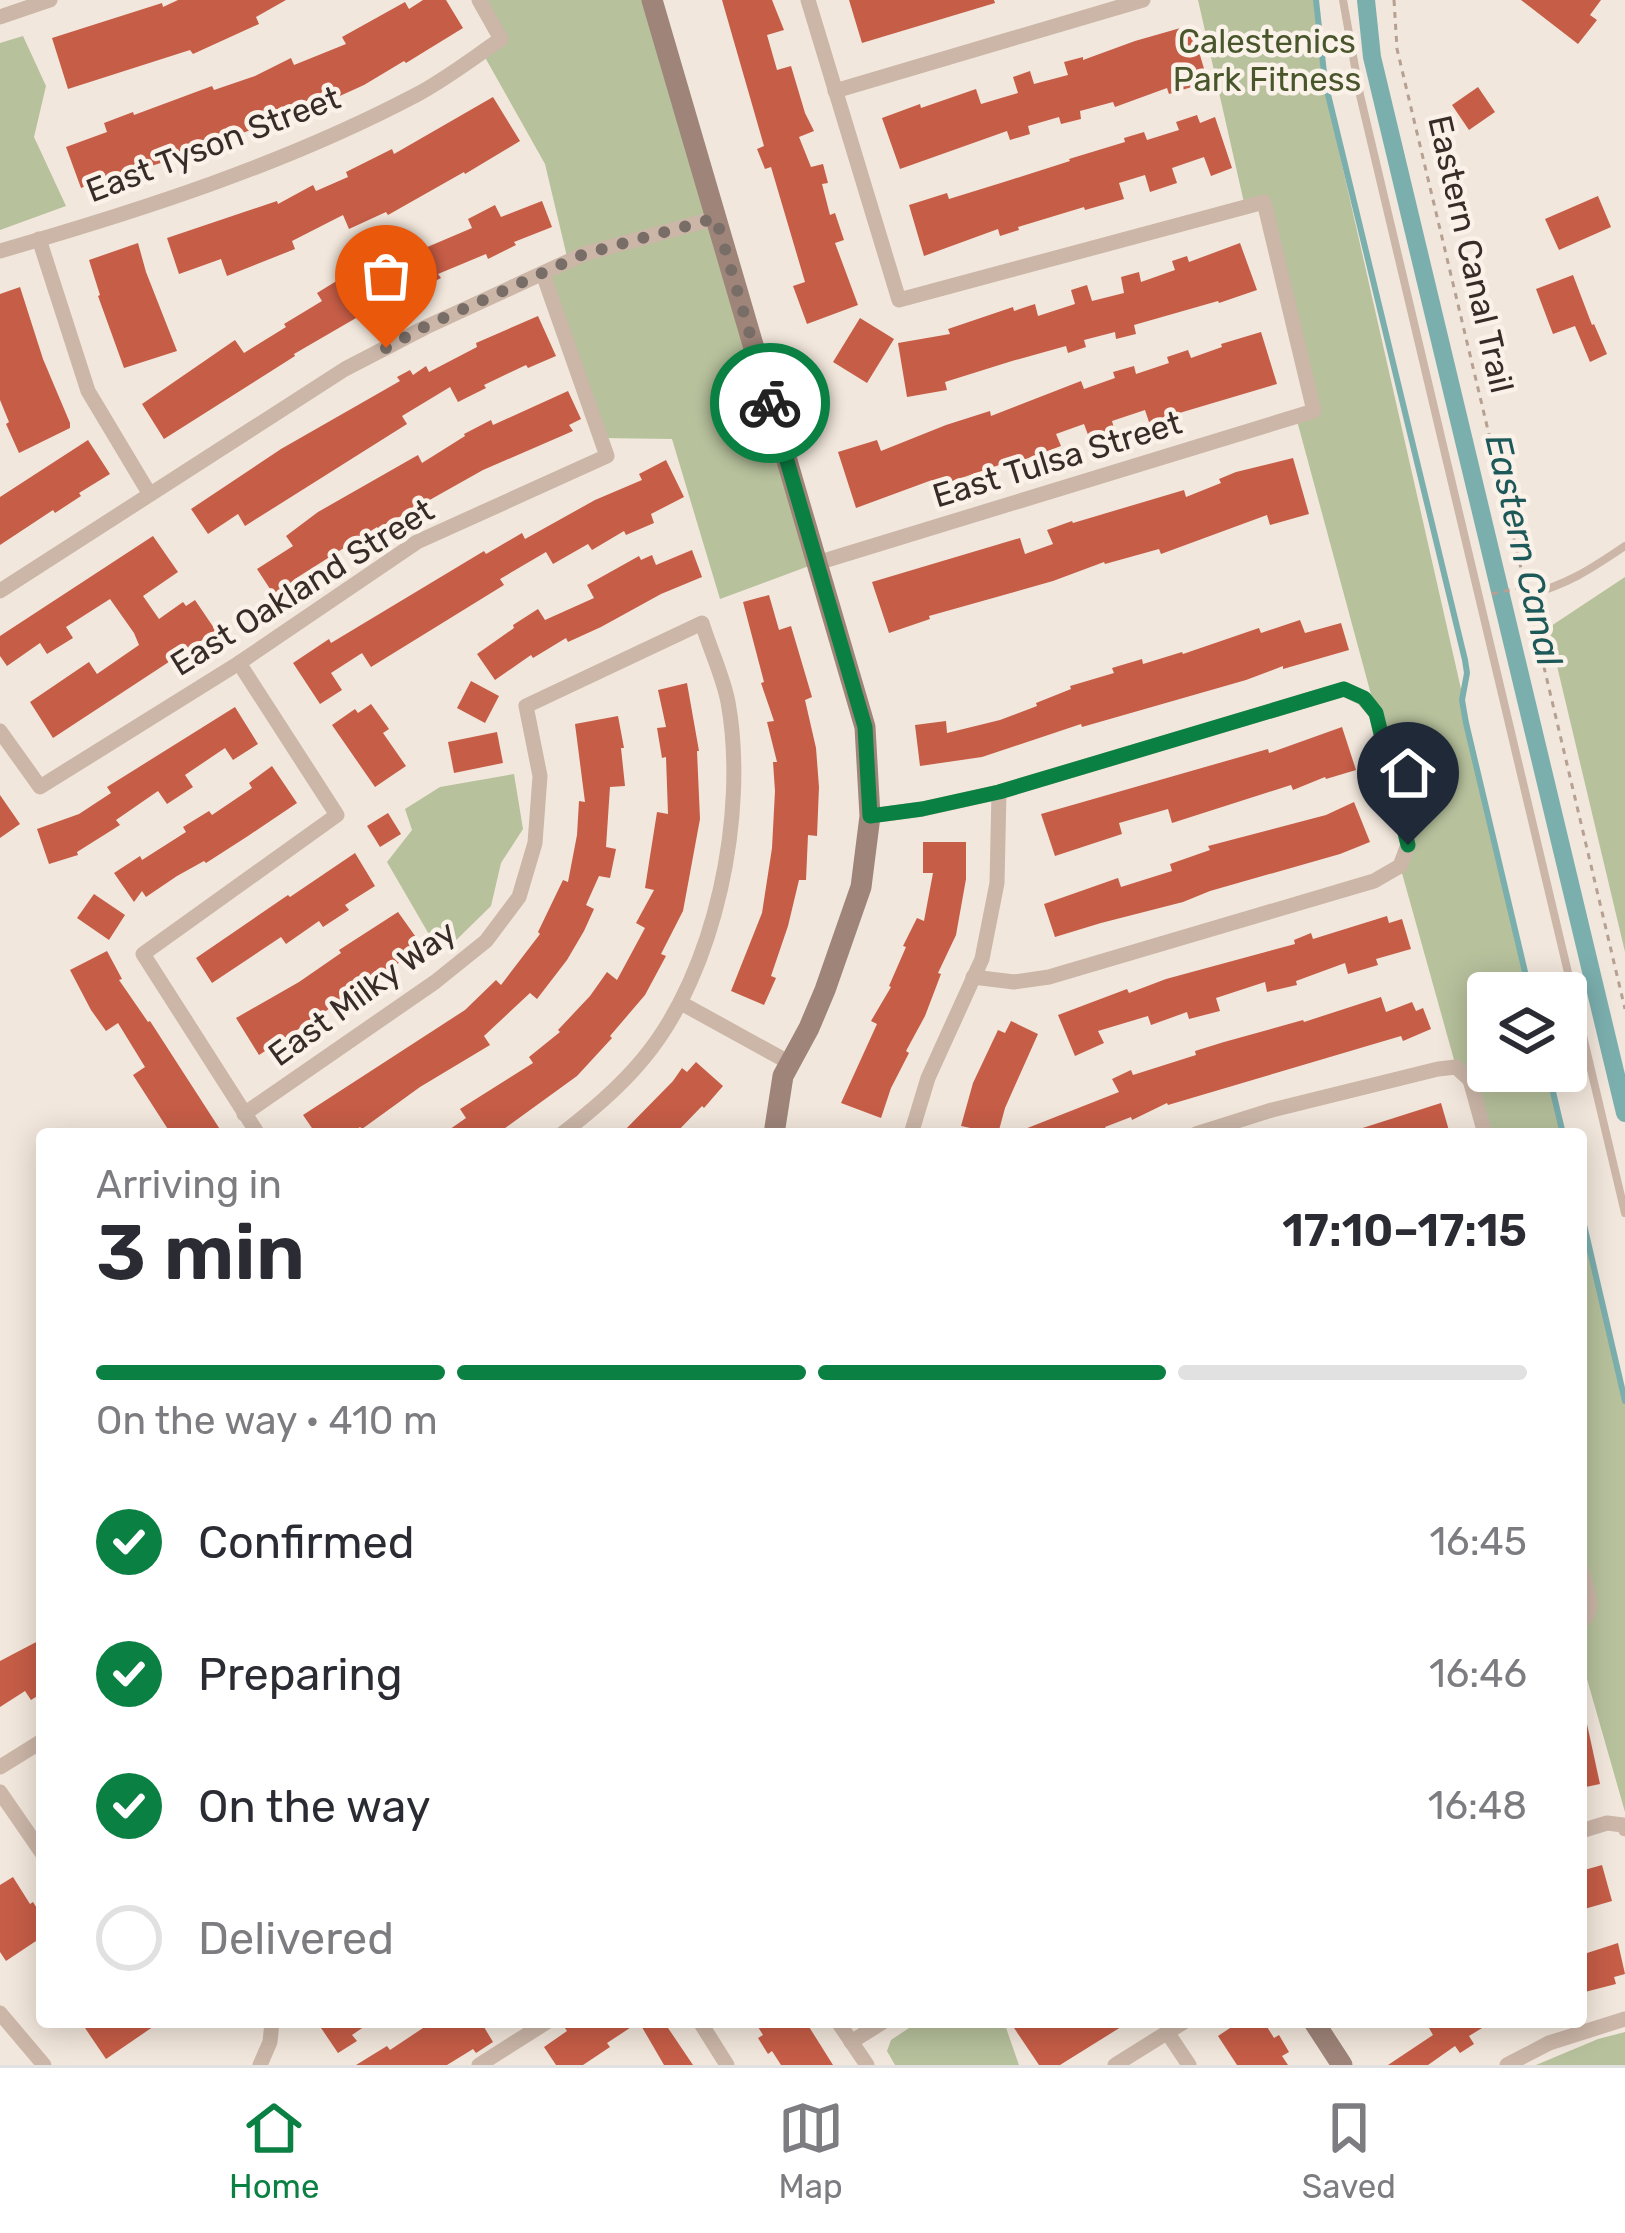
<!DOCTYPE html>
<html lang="en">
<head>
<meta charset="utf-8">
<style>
	body { margin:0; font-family:Rubik,sans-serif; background:#f2f2f3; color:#2b2b33; height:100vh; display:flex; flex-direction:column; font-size:45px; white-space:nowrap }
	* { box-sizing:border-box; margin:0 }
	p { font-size:39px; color:#7c7c81 }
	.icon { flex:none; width:66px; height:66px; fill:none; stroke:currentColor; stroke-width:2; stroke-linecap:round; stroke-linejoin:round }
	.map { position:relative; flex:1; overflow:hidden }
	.sheet { position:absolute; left:36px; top:1128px; width:1551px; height:900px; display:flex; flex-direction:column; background:#fff; border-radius:12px; box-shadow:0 6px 30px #0003 }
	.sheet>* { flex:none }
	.buttons { position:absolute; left:1467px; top:972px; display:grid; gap:24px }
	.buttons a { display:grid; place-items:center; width:120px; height:120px; border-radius:12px; background:#fff; box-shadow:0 6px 30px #0003; font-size:60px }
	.pin { position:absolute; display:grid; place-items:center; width:102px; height:102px; color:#fff; margin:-123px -51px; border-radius:50% 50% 50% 0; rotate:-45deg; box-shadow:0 0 12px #0007 }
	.pin .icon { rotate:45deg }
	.courier { position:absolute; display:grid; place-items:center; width:120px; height:120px; margin:-60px; border:9px solid #0b8043; border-radius:50%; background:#fff; color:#222; box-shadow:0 3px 15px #0007 }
	.overview em { font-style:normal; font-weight:600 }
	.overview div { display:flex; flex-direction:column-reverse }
	.overview { display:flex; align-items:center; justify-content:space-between; height:204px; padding:0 60px }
	h1 { font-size:78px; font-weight:600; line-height:90px }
	.bar { display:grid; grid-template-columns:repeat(4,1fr); gap:18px 12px; align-content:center; height:144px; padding:0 60px }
	.bar i { height:15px; border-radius:9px; background:#e1e1e2 }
	.bar .on { background:#0b8043 }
	.bar p { grid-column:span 4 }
	ol { padding:0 60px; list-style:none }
	li { display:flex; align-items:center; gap:36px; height:132px }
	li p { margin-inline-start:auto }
	li .icon { padding:12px; border-radius:50%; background:#0b8043; color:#fff; stroke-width:4 }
	li:last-child { color:#7c7c81 }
	li i { width:66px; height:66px; border:6px solid #e1e1e2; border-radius:50% }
	.tabs { display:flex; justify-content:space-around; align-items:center; height:168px; border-top:3px solid #e1e1e2; background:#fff; font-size:33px; color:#7c7c81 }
	.tabs a { display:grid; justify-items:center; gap:6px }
	.tabs .on { color:#0b8043 }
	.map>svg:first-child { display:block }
	.green { fill:#b7c19c }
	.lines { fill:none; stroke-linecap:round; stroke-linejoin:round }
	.stream { stroke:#7bafae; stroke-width:6 }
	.canal { stroke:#7bafae; stroke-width:18 }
	.building { fill:#c65d47 }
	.path { stroke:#b6a092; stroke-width:3; stroke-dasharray:6 6; stroke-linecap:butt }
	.lane { stroke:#cbb6a8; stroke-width:8 }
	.street { stroke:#cbb6a8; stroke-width:15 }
	.secondary { stroke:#9e8479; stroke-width:21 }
	.done { stroke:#786d67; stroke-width:12; stroke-dasharray:0 21.6 }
	.route { stroke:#0b8043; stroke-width:15 }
	.labels { text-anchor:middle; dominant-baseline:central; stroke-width:9; stroke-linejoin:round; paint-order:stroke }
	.park-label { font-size:33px; fill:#49562c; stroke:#faf1e9 }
	.street-label { font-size:33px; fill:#372c28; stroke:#faf1e9 }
	.water-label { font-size:36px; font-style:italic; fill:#1e5959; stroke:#faf1e9 }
</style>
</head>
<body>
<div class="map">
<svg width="1625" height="2065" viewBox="0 0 1625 2065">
	<rect width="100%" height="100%" fill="#f2e7dc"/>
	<g class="green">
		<polygon points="479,0 652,0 817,563 720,599 672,439 601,438 543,274 568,261 545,164 482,52 501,39"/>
		<polygon points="1198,0 1315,0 1326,94 1530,993 1488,993 1488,1071 1548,1071 1562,1134 1485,1134 1456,1067 1400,866 1408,845 1376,713 1296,417 1313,411 1264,203 1245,207"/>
		<polygon points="23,36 46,86 34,137 66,206 0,230 0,43"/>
		<polygon points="1625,577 1625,952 1548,628"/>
		<polygon points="514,774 523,829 501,863 491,906 441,955 387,862 412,830 405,809 440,787"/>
		<polygon points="1581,1215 1625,1401 1625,1812 1581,1658 1581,1634 1591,1605 1581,1569"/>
		<polygon points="918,2022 1004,2022 1019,2065 895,2065 887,2051 891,2040"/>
		<polygon points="1625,2032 1625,2065 1536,2065 1598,2039"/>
	</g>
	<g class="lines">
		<g class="stream">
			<polyline points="1316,0 1325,82 1465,660 1467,673 1462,700 1466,723 1530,993"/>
			<polyline points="1548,1071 1563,1134"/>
			<polyline points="1581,1212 1625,1401"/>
		</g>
		<polyline class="canal" points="1366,0 1372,57 1625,1113"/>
	</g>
	<g class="building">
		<polygon points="178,0 286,0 256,17 259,24 193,54 190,50 68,89 52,38 162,3 163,7"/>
		<polygon points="423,0 446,0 463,28 406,63 404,61 364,85 298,115 297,113 164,162 122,175 121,172 81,188 66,147 107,132 104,123 133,112 134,115 212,86 214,90 255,76 291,58 294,65 346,44 342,37 405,2 409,9"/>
		<polygon points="722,0 772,0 784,30 767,35 777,70 791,66 805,113 814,131 799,137 811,167 823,164 828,183 822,184 830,215 835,213 844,240 835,243 858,305 807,324 793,286 805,282 771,167 765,169 757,149 764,146"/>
		<polygon points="849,0 994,0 995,3 862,43"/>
		<polygon points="1521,0 1601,0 1590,15 1597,20 1578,44"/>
		<polygon points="1191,25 1208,82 1169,94 1167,88 1115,107 1113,102 1080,111 1081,119 1061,124 1059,117 1028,126 1030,134 1010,140 1007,131 900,169 882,118 920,104 921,108 976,89 981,104 1018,93 1013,77 1030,71 1034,84 1068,75 1064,62 1083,57 1083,60 1135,41"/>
		<polygon points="1478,87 1495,112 1469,130 1452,105"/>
		<polygon points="493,97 520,141 465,174 464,172 388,215 386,212 349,229 343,215 292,241 295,249 227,276 221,259 179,274 167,238 277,201 278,204 313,185 316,191 348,177 346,172 392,149 394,154"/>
		<polygon points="1197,115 1200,123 1215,117 1232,168 1211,176 1204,157 1172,168 1177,183 1150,192 1145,175 1119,183 1124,199 1085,210 1084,207 1018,227 1019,230 1000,236 998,229 924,256 909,205 947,193 949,199 1004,182 1070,161 1069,159 1125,142 1124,138 1144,132 1147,140 1179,130 1176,122"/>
		<polygon points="1598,196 1611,227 1559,250 1545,219"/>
		<polygon points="542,201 552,227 514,242 516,245 488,259 486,254 438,274 441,278 413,292 411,289 376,310 375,307 294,354 295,356 164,439 142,404 235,340 244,353 286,327 284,324 322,301 317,293 343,277 350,288 397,261 393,253 421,239 425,248 472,228 468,219 495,205 501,217"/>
		<polygon points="138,243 146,272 177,351 124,368 98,296 100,295 89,260"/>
		<polygon points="1240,243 1257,290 1219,303 1218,301 1134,325 1136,334 1116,339 1115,332 1084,340 1086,347 1068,353 1066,346 1012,361 945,382 947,390 907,397 898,343 950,334 948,329 1013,307 1014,311 1035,304 1038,316 1075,304 1071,290 1087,285 1092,301 1124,293 1121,277 1139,272 1141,282 1175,270 1172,261 1187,256 1189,262"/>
		<polygon points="1573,275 1592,325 1594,324 1607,354 1590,362 1575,326 1553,334 1536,289"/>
		<polygon points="20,287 43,359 70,423 70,428 19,453 6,424 9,422 0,400 0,294"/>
		<polygon points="538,316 556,356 528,368 526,365 484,385 486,388 458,402 450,387 402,416 407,424 245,526 238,514 208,534 191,509 281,449 400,381 397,377 410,370 413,375 426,366 429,372 477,347 476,343"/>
		<polygon points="860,318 894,339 867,383 833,362"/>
		<polygon points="1261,332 1277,384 1149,422 1145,410 1112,421 1115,432 1090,440 1084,424 1056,434 1061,446 1023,460 1022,457 935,487 932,480 856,508 838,452 877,440 881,451 946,425 990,411 991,416 1081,381 1084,389 1115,378 1113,372 1134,366 1136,374 1169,363 1167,357 1188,350 1191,358 1222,347 1221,344"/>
		<polygon points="568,391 581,419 569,425 573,431 483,470 378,529 377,527 298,577 286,586 288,590 276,598 257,569 293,546 286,536 318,512 418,455 422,463 465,436 464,434 491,420 493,425"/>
		<polygon points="88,440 110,474 79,493 81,496 55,513 53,510 0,545 0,497"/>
		<polygon points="1293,458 1309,514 1270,525 1267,515 1161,554 1159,549 1105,564 1104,562 1053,581 929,616 930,619 889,633 872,582 1020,538 1025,554 1053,544 1047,530 1072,521 1073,523 1184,490 1186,497 1221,483 1219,479 1236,472"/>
		<polygon points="666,460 684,497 651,514 654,523 626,535 624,531 592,550 588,544 553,564 546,552 500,579 504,585 371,667 362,653 331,673 342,690 320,704 293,663 329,639 331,643 484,551 486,554 522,533 525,539 595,500 642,480 639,474"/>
		<polygon points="153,536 178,572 143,596 159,619 183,602 186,606 195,600 216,631 53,738 30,702 89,662 97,674 139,645 134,633 110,599 66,627 73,638 47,654 40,643 7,666 0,656 0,636"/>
		<polygon points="692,550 702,577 661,594 601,627 568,642 566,638 533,658 531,655 495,680 477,654 514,628 513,625 538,609 545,620 594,598 587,585 639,556 641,560 652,555 656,565"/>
		<polygon points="769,595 779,630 791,626 812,697 805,700 816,748 819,787 817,836 808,835 806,880 799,880 788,926 771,976 776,978 764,1005 731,991 762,913 772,848 775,791 773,762 777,762 767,722 774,721 761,683 764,682 743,602"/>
		<polygon points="1300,620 1305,633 1341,623 1349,650 1283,669 1283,666 1246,680 1082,727 1081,724 982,757 920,766 915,725 946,721 947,733 1000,720 1037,706 1036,703 1071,689 1070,686 1114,673 1112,668 1142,659 1143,664 1182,652 1183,654 1259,628 1261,633"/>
		<polygon points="471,681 499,696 485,723 457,708"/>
		<polygon points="687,683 699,751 697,751 700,819 683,911 661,954 666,956 645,995 610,1036 612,1038 577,1076 497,1134 443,1134 466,1118 460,1109 533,1063 529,1057 560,1032 558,1030 590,996 607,972 617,980 645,928 636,923 654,890 645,888 657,812 668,814 666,757 662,758 657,728 666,727 658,690"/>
		<polygon points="371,704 389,729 383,733 406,766 375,787 332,725 355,709 358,713"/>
		<polygon points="235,707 258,744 233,760 225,748 185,775 193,787 167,804 158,791 116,820 120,825 77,852 78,855 49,864 37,829 79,814 111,793 107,787"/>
		<polygon points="618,716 624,748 621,748 625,786 610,787 606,847 616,849 610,878 599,876 586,905 594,909 584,931 567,960 537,999 530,993 484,1036 490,1045 420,1087 362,1129 360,1127 350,1134 316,1134 303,1115 465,1010 496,980 501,985 540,934 538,932 563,880 568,882 577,835 579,801 585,802 575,724"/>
		<polygon points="1342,727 1356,770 1326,779 1325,777 1293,790 1291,785 1172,823 1168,809 1119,823 1122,834 1055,856 1041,814 1268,749 1269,753"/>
		<polygon points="497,732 503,763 454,773 448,742"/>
		<polygon points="272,766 297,803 248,836 206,863 204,861 177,876 146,897 142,891 134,902 114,873 140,856 142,860 186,832 183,827 209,811 212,815 252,788 249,783"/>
		<polygon points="0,795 20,824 0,838"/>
		<polygon points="1354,802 1370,842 1340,854 1210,891 1183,902 1101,923 1055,937 1044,904 1118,878 1121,887 1172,871 1170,864 1210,850 1208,846 1326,815"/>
		<polygon points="388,813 401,834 380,847 367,826"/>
		<polygon points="923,842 966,842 966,879 956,935 938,973 941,974 925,1016 906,1051 909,1053 891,1088 881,1118 841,1103 877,1024 871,1021 891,987 889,986 906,947 903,946 917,918 924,921 933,873 923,873"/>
		<polygon points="355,853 375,886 345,905 349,910 323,927 319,921 286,944 281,937 212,983 196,958 288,895 290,897"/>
		<polygon points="94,894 125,915 109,940 77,918"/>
		<polygon points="398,912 423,947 259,1055 236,1018 299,982 341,953 339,950"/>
		<polygon points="1387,916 1389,923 1402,919 1411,949 1376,959 1378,965 1348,974 1345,963 1296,981 1297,985 1267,992 1265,982 1216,998 1220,1011 1189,1019 1187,1012 1151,1025 1148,1016 1098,1031 1104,1043 1075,1056 1058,1015 1127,989 1129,993 1166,979 1295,944 1294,940 1311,933 1313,939"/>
		<polygon points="107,951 122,979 119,980 148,1022 150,1021 223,1134 171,1134 133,1075 145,1067 118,1023 106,1031 91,1010 70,970"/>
		<polygon points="1381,997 1386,1012 1412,1002 1416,1011 1423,1008 1431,1029 1403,1041 1401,1036 1168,1105 1167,1103 1132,1120 1131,1117 1105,1127 1108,1134 1012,1134 1119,1092 1112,1079 1131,1070 1133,1075 1196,1055 1195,1051 1224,1042 1303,1020 1304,1022"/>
		<polygon points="1011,1021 1038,1034 1005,1108 998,1134 961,1126 973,1083 998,1030 1005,1033"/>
		<polygon points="696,1062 723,1086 704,1108 702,1106 675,1134 621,1134 673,1081 682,1068 687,1072"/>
		<polygon points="1441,1103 1450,1134 1350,1134 1350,1132"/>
		<polygon points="42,1639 42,1693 31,1700 25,1691 0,1707 0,1661"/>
		<polygon points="1587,1724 1600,1784 1581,1788 1581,1725"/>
		<polygon points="1602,1865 1612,1901 1581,1910 1581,1871"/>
		<polygon points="13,1877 30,1904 33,1902 42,1916 42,1937 6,1961 0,1952 0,1885"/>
		<polygon points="1618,1943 1625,1974 1614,1977 1616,1984 1581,1993 1581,1955"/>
		<polygon points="81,2022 160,2022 106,2059"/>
		<polygon points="317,2022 371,2022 352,2035 357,2041 338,2053"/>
		<polygon points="432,2022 481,2022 493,2042 476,2053 473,2049 447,2065 356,2065 387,2046 390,2050"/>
		<polygon points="561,2022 639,2022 607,2043 610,2047 583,2065 556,2065 544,2047 567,2031"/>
		<polygon points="639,2022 664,2022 693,2065 664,2065"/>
		<polygon points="755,2022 806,2022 833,2065 781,2065 772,2051 768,2054 758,2038 763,2035"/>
		<polygon points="1010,2022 1129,2022 1060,2065 1039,2065"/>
		<polygon points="1239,2022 1264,2022 1274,2038 1279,2035 1289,2052 1282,2056 1288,2065 1237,2065 1218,2036"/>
		<polygon points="1438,2022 1492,2022 1469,2036 1474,2044 1460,2053 1455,2046 1428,2065 1388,2065 1433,2035 1429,2028"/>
	</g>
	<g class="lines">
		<g class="path">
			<polyline points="1394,0 1397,49 1524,581"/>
			<polyline points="1492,594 1518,588"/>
			<polyline points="1530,608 1625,1009"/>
		</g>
		<g class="lane">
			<polyline points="1343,0 1360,95 1625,1213"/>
			<path d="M1527 595C1567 585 1591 569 1625 546"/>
		</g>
		<g class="street">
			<polyline points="808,0 899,300 1264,202 1314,411 817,563"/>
			<polyline points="0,17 50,0"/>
			<polyline points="835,91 1143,0"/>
			<polyline points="39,239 88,391 149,493"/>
			<path d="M0 251C142 210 285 164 416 95 446 79 473 58 501 39L479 0"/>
			<polyline points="0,591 345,369 426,327 584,254 716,218"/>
			<polyline points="239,663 337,815 143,954 258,1134"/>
			<polyline points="0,731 40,787 239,663 417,542 607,456 543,274"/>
			<polyline points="870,816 923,809 999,792 1344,689 1363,698 1376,713 1408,845 1400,866 1374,881 1049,977 1014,982 973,977"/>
			<polyline points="681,1003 790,1063"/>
			<path d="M244 1114 435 982 486 941 519 897 535 843 540 776 526 706 702 623C710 649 723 676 728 702 748 813 716 972 643 1059 619 1088 591 1111 562 1134"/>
			<polyline points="911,1134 928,1078 982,959 997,883 999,792"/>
			<polyline points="1196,1134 1272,1110 1438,1069 1456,1067 1470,1080 1485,1134"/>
			<path d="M1581 1569C1586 1587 1598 1609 1581 1622"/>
			<polyline points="0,1767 42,1741"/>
			<polyline points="0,1792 42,1853"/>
			<polyline points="1581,1831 1607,1823 1623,1825 1625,1829"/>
			<polyline points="0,2013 44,2065"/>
			<polyline points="700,2022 727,2065"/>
			<polyline points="838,2022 867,2065"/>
			<polyline points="1167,2032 1189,2065"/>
			<polyline points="851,2042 883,2022"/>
			<polyline points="260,2065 270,2042 272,2022"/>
			<polyline points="479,2065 547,2022"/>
			<polyline points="1115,2065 1184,2022"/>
			<polyline points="1507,2065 1549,2043 1625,2019"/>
		</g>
		<g class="secondary">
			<polyline points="652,0 865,727 870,816 861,887 825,990 809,1028 783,1076 774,1134"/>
			<polyline points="1314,2022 1342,2065"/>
		</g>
	</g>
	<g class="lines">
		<polyline class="done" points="386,348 426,326 584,254 716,218 770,403"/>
		<polyline class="route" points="770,403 865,727 870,816 922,809 999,792 1344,689 1364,698 1376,713 1408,845"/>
	</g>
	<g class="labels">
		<g class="park-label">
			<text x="1267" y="41">Calestenics<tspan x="1267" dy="38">Park Fitness</tspan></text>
		</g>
		<g class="street-label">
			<text transform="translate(213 144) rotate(-21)">East Tyson Street</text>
			<text transform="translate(1471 254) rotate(77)">Eastern Canal Trail</text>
			<text transform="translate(1057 459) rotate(-17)">East Tulsa Street</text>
			<text transform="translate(302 587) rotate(-32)">East Oakland Street</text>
			<text transform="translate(362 993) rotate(-36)">East Milky Way</text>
		</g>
		<g class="water-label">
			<text transform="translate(1524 550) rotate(77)">Eastern Canal</text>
		</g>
	</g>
</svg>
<div class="buttons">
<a><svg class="icon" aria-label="layers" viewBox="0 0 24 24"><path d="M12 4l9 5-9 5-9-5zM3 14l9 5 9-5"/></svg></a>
</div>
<div class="pin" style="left:386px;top:348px;background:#ea580c"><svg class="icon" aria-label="bag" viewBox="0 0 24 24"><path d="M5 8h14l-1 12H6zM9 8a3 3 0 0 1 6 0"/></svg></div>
<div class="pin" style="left:1408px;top:845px;background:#1f2937"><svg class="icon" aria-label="home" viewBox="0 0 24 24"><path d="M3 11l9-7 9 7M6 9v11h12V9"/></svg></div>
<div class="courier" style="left:770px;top:403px"><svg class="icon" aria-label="bike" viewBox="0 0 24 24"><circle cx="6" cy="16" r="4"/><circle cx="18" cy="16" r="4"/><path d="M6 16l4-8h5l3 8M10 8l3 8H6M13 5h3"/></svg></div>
<section class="sheet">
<div class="overview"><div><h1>3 min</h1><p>Arriving in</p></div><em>17:10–17:15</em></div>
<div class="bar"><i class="on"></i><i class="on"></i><i class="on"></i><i></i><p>On the way · 410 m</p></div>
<ol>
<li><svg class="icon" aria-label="check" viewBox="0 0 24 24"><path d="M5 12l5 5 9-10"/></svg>Confirmed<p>16:45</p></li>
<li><svg class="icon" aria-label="check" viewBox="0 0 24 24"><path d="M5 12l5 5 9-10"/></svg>Preparing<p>16:46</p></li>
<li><svg class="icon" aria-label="check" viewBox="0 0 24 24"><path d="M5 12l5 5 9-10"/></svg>On the way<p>16:48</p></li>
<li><i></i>Delivered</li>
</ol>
</section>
</div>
<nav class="tabs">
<a class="on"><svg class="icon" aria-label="home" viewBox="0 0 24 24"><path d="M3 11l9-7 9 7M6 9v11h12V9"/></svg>Home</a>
<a><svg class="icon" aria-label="map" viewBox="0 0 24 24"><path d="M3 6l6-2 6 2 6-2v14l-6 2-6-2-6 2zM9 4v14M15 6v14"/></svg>Map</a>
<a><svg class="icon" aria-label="saved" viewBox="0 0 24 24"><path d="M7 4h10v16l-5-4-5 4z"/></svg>Saved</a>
</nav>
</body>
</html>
